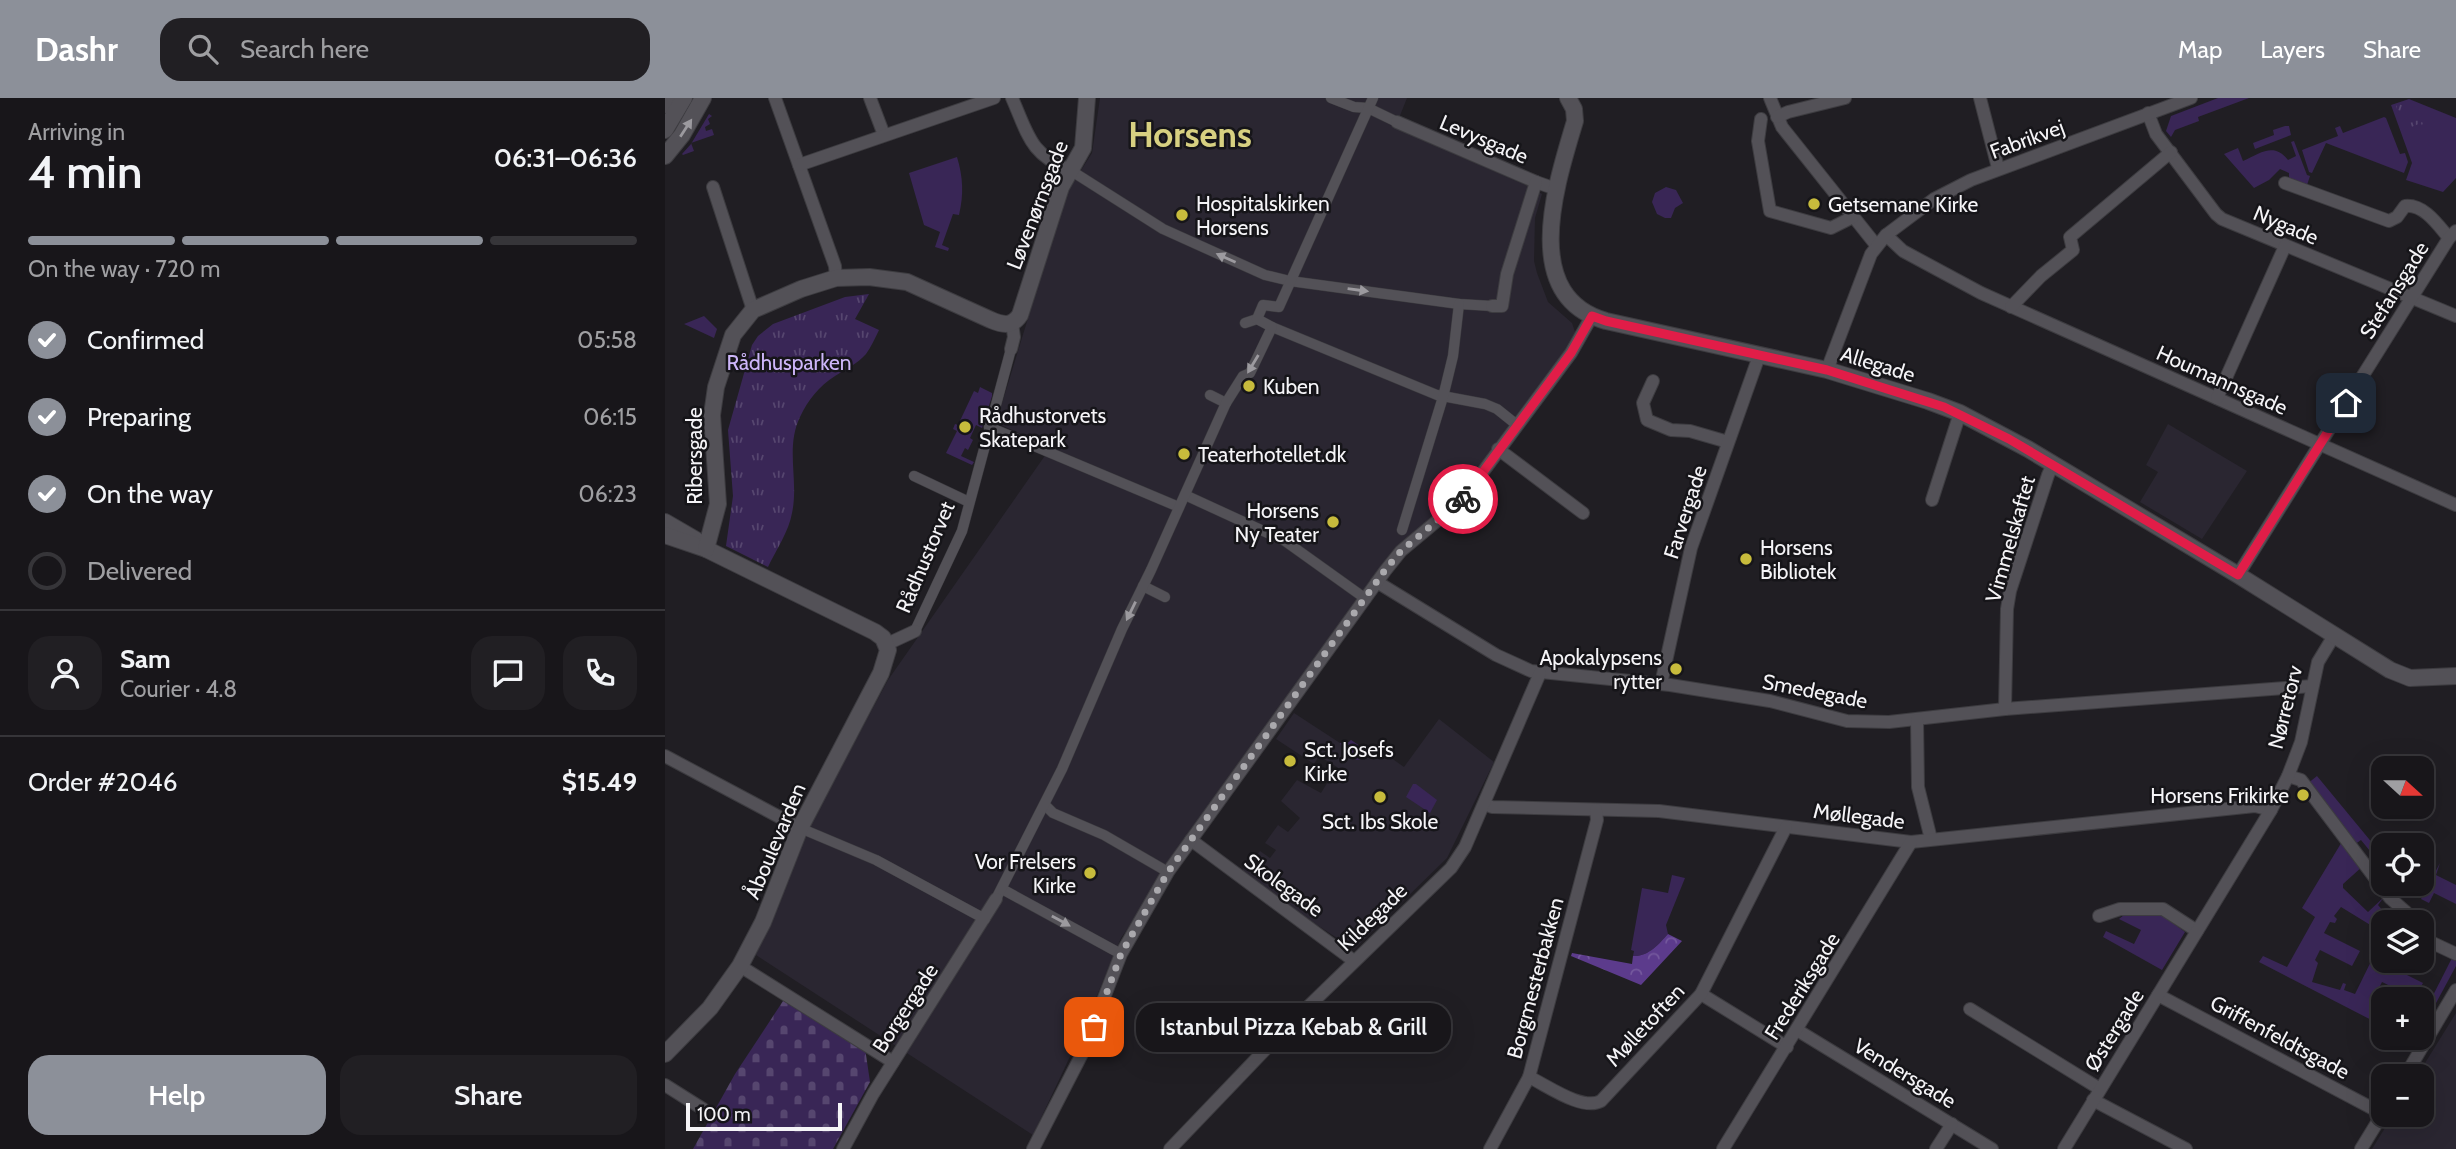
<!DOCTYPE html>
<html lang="en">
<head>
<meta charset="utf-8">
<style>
	body { margin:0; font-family:Cabin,sans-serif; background:#211f23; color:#f1f3f6; height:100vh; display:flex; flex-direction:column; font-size:26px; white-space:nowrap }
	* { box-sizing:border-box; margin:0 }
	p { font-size:23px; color:#9f9fa2 }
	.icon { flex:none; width:38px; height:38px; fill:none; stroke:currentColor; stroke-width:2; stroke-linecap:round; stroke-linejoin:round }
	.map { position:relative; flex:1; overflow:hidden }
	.sheet { display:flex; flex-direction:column; background:#18161a; width:665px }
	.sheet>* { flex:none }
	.needle { width:46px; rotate:111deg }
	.buttons { position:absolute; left:1706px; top:658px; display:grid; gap:14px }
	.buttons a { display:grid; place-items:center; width:63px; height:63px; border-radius:14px; background:#18161a; box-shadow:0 7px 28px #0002,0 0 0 2px #363539; font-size:35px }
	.scale { position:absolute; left:21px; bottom:18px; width:156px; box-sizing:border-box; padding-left:7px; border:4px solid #f5f4f7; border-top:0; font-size:19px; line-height:24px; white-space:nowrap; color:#f5f4f7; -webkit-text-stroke:5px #161519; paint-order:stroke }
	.pin { position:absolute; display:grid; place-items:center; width:60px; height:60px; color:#fff; margin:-30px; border-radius:14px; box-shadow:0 4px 10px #0006 }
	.courier { position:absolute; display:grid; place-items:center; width:70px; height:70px; margin:-35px; border:5px solid #e11d48; border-radius:50%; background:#fff; color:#222; box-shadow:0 2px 9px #0007 }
	.bubble { position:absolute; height:49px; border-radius:21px; background:#18161a; box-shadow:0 7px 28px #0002,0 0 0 2px #363539; font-size:23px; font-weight:600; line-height:49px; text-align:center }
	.overview em { font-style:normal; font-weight:600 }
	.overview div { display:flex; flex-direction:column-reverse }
	.overview { display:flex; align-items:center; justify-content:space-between; height:119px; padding:0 28px }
	h1 { font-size:46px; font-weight:600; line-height:52px }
	.bar { display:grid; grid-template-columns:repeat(4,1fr); gap:10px 7px; align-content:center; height:84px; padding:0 28px }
	.bar i { height:9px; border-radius:5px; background:#363539 }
	.bar .on { background:#8c9099 }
	.bar p { grid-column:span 4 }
	.line { display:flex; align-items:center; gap:18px; padding:0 28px; border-top:2px solid #363539 }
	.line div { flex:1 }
	.round { display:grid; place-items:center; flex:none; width:74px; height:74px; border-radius:21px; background:#211f23 }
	ol { padding:0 28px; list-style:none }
	li { display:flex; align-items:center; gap:21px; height:77px }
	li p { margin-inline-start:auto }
	li .icon { padding:7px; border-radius:50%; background:#8c9099; color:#fff; stroke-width:4 }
	li:last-child { color:#9f9fa2 }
	li i { width:38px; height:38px; border:4px solid #363539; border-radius:50% }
	.action { display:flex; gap:14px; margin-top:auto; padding:14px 28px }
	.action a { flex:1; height:80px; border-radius:21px; background:#8c9099; color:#fff; font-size:28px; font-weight:600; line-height:80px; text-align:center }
	.action a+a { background:#211f23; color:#f1f3f6 }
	header { display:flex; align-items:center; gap:42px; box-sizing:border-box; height:98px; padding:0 35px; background:#8c9099; color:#fff }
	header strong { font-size:33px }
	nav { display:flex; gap:38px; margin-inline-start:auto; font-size:24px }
	.search { width:490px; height:63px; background:#211f23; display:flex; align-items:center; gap:18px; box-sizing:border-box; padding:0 24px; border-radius:21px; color:#9f9fa2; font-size:26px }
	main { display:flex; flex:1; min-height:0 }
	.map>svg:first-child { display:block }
	.built { fill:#2a2631 }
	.grass { fill:#392656 }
	.forest { fill:url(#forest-crowns) }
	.cemetery { fill:url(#cemetery-stones) }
	.park { fill:url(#park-tufts) }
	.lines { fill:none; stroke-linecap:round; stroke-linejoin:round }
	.pedestrian-casing { stroke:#3d3c40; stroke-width:11 }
	.minor-casing { stroke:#3d3c40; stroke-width:14 }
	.tertiary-casing { stroke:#3d3c40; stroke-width:18 }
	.pedestrian { stroke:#535157; stroke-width:10 }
	.minor { stroke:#535157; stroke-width:12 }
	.tertiary { stroke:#535157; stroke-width:16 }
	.oneway { fill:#9c9a9f }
	.done { stroke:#aaa9ad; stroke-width:7; stroke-dasharray:0 12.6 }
	.route { stroke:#e11d48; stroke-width:9 }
	.poi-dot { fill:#c7bb3c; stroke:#161519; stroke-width:2.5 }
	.labels { text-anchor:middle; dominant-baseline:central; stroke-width:5; stroke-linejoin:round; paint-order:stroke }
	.street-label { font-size:21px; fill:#f5f4f7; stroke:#161519 }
	.poi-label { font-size:21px; fill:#f5f4f7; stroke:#161519; text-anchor:start }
	.park-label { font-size:21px; fill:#cdb6f9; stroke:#161519 }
	.town-label { font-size:35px; font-weight:bold; fill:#d7d081; stroke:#161519 }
</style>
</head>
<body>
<header>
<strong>Dashr</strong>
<div class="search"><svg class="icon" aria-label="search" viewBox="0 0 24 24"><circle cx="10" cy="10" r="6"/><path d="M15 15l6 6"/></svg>Search here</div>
<nav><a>Map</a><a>Layers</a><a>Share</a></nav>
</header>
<main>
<section class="sheet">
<div class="overview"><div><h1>4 min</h1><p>Arriving in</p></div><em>06:31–06:36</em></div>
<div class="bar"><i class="on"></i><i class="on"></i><i class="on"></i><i></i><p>On the way · 720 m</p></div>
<ol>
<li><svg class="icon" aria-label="check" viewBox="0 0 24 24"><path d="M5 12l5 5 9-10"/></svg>Confirmed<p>05:58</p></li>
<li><svg class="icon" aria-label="check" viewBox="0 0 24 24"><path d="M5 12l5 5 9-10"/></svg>Preparing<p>06:15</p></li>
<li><svg class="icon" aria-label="check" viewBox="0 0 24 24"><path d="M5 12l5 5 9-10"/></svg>On the way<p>06:23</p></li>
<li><i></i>Delivered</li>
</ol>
<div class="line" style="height:126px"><a class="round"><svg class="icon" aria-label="person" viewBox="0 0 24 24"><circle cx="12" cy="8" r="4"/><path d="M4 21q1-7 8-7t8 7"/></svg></a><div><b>Sam</b><p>Courier · 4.8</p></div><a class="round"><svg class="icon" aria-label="chat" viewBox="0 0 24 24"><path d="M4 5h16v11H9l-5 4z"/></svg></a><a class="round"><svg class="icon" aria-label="phone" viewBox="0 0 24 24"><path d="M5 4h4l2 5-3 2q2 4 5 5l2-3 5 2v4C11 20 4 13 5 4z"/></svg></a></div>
<div class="line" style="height:91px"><div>Order #2046</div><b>$15.49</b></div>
<div class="action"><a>Help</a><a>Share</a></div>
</section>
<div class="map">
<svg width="1791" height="1051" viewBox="0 0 1791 1051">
	<defs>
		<pattern id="forest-crowns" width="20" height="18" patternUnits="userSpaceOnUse" patternTransform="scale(1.75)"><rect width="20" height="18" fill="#5c3b8c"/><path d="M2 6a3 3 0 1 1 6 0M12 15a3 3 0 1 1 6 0" fill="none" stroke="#74589d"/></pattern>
		<pattern id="cemetery-stones" width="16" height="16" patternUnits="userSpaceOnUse" patternTransform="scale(1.75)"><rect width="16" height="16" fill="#392656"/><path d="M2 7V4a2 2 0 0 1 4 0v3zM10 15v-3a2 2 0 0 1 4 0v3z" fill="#56466f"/></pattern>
		<pattern id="park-tufts" width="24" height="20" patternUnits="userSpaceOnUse" patternTransform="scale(1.75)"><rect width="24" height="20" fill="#392656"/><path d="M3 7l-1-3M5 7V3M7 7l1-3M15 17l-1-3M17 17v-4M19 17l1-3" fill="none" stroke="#56466f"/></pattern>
	</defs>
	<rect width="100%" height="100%" fill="#201e23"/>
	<g class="built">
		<polygon points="435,0 742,0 730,30 861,87 877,96 870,120 869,163 872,175 883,204 907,225 911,237 910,242 797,393 707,481 456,840 418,931 368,1037 91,857 137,742 223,582 386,349 331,325 401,96 427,55"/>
		<polygon points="1503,326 1582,373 1537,441 1475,404 1493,374 1481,367"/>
		<polygon points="629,615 675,645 684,644 686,642 707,656 712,650 739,669 774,621 829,664 782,760 689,851 632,814 577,773 586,759 589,760 595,753 605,760 611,752 600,745 613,727 623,734 635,720 616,703 632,682 656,695 672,669 654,658 649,666 611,641"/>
		<polygon points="1791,915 1791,1051 1707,1051 1728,1017 1757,1017 1757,978 1752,978"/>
	</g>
	<g class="grass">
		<polygon points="1553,0 1584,0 1533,19 1534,23 1510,32 1506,39 1501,33 1506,18"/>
		<polygon points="1744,1 1791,20 1791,80 1778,94 1741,82 1747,65 1726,7"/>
		<polygon points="44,16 47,18 43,21 45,26 40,29 41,33 47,31 49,37 26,45 29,53 18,57 17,56 26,46"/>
		<polygon points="1719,19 1721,20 1735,56 1740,55 1743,64 1739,75 1661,45 1647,75 1644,74 1637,52 1673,38 1670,30 1675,28 1678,35"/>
		<polygon points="1620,28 1624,28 1626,37 1590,51 1588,45 1609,37 1608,32"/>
		<path d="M1629 43 1642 77 1645 78 1642 87 1624 80V75L1615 71 1604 82 1589 90 1559 56 1573 50 1578 63C1596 55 1609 44 1623 62L1631 58 1626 44Z"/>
		<path d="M292 59C298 79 299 96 294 117L288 116 277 147 284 150 283 153 270 149 275 134 259 127 244 75Z"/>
		<polygon points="1001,89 1011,92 1018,105 1010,110 1006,120 1000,120 992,116 987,104 990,95"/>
		<polygon points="39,218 52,231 49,240 19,226"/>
		<polygon points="315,289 327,295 327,298 317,330 311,327 305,340 308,342 303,352 300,350 296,358 309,364 307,367 281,355 292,333 288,331 290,326 293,327 309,293 313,295"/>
		<polygon points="1652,678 1718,758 1718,769 1696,742 1689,747 1642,686"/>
		<polygon points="748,686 751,686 772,702 765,715 741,699"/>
		<polygon points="1678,742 1698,768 1678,786 1678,790 1703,814 1719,799 1713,807 1725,821 1724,824 1718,826 1710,822 1707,828 1676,809 1669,818 1672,821 1670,825 1665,824 1659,835 1695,853 1687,868 1655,852 1650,862 1653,865 1647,884 1675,892 1678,885 1681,886 1679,892 1690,896 1718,839 1718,863 1724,863 1722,867 1758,885 1750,900 1717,884 1709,900 1713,902 1709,915 1718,918 1718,928 1594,864 1598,858 1622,869 1650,819 1637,810"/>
		<polygon points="1775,765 1771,777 1791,787 1791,806 1769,795 1764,805 1756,801"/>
		<path d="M1007 777 1020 780 1001 827 1003 836C994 846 983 859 968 858L969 853 966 852 977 790 1003 795Z"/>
		<polygon points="1492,816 1498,818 1520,834 1497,872 1438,839 1441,833 1469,846 1476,832 1454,821 1459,817"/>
		<polygon points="1787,860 1791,861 1791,868 1757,931 1757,919"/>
	</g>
	<path class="forest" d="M1003 836 1017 843 976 887 906 858 907 855 967 866 968 858C983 859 994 846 1003 836Z"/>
	<polygon class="cemetery" points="120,900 200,950 205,984 168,1051 28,1051 70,976"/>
	<g class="park">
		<path d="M1739 4C1755 4 1760 12 1766 26L1758 30 1756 25 1739 32 1731 8Z"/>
		<path d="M204 196 190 221 214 232C210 240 206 249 201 256 192 266 181 271 170 278 154 288 143 302 135 319 120 350 134 382 127 415 124 433 111 452 103 469L61 448 68 398 63 332 87 247 93 238 108 226 180 199Z"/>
		<polygon points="686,642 705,655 701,660 692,662 678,653 675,645 684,644"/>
	</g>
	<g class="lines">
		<g class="pedestrian-casing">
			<g id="pedestrian">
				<polyline points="666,0 689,9 703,10 732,24"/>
				<polyline points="405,72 498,131 600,177 625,183 794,206 827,208"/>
				<polyline points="580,225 592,221"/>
				<polyline points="607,229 772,297 820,306 832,311 852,327"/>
				<polyline points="545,297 561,305"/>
				<polyline points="324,329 514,409"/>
				<polyline points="249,378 304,404"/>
				<polyline points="520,397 620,443 701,501"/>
				<polyline points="737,432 778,299 788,258 794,206"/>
				<polyline points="478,488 500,499"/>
				<polyline points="250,533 297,433 346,251"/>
				<polyline points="380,707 388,715 439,737 503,774"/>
				<polyline points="135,730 211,762 320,821"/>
				<polyline points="337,791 456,856"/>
				<polyline points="331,801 397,671 457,531 486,472 561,305 578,278 585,275 607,229 592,221 598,207 614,209 708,0"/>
			</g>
		</g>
		<g class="minor-casing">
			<g id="minor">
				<polyline points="110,0 170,168 171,180"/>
				<polyline points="205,0 219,37"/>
				<path d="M347 0C363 36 365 57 405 72"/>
				<polyline points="1105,0 1117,29 1211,147"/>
				<polyline points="1315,0 1333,70"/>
				<polyline points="0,9 5,0"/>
				<polyline points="1483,15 1491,36 1551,116 1557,121 1791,218"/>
				<polyline points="1112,19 1123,14 1180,0"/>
				<polyline points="1096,21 1093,43 1105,113 1166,130 1188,119"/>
				<polyline points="732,24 871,84 891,91"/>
				<polyline points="134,67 329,0"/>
				<path d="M1620 85 1724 123 1732 119 1740 108C1759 106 1773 127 1784 140"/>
				<polyline points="48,89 88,212"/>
				<polyline points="1221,137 1238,153 1316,195 1791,407"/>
				<polyline points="827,208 837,208 842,176 871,84"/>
				<polyline points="1346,209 1376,178 1408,152 1405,139 1506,54"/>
				<polyline points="346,251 349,239 347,225"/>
				<polyline points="1162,272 1206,156 1221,137 1269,101 1306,82 1526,0"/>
				<polyline points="988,283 978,305 982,322 1006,332 1025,333 1063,344"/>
				<polyline points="1552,300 1620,148"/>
				<polyline points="833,351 918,415"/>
				<polyline points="1267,402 1295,315"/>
				<polyline points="1573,477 1784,140 1791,133"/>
				<polyline points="712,484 831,557 866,573 1005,587 1105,603 1182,623 1224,624 1340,611 1647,588"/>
				<polyline points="222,546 250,533"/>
				<polyline points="996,586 1026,450 1094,258"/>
				<polyline points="1340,611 1342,511 1345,493 1383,377 1388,366"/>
				<polyline points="1252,622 1253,689 1266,741"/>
				<polyline points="0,658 135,730"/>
				<polyline points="1623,678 1636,682 1725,800 1741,814 1738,824"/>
				<polyline points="819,706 827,709 994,713 1246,744 1590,708 1606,712"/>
				<polyline points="526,742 689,863"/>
				<polyline points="1434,818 1455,811 1498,811 1532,833"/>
				<polyline points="1757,840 1791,856"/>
				<polyline points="75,868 228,964"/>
				<polyline points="1036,896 1122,949"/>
				<polyline points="1493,897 1718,1016"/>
				<polyline points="1305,911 1435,991"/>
				<polyline points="1132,932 1327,1051"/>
				<polyline points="1740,978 1791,892"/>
				<path d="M864 979C883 988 917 1013 936 1003L1036 896 1121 729"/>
				<polyline points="0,987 38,1011"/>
				<polyline points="1428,1002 1521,1051"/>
				<polyline points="178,1051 208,996 331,801"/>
				<polyline points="368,1051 418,954 456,856 503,774 720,473 736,453 797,402 906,255 927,218"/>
				<polyline points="505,1051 618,933 786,770 800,749 875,575"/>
				<polyline points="825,1051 864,979 932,722 931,712"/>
				<polyline points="1058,1051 1246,744"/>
				<polyline points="1271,1051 1287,1026"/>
				<polyline points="1399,1051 1606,712 1623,678 1636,644 1653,564 1670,536"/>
				<polyline points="1696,1051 1718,1015"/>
			</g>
		</g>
		<g class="tertiary-casing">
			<g id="tertiary">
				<path d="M903 0 909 11 910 23C892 84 853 198 941 223L1162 272 1263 303 1295 315 1363 351 1573 477 1725 572 1745 580 1791 578"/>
				<polyline points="0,32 19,0"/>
				<polyline points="0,58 17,37 38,0"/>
				<polyline points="0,424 31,442"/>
				<polyline points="0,437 41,451 210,534 218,540 223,552 216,575 135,730 98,824 75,868 45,910 0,956"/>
				<path d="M41 451 53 406 47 317 51 289 68 237 88 212 136 191 171 180 204 179 242 184 326 222C338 227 347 229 355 217L396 89 418 50 422 0"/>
			</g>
		</g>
		<use href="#pedestrian" class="pedestrian"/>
		<use href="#minor" class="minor"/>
		<use href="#tertiary" class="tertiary"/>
	</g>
	<defs><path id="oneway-solid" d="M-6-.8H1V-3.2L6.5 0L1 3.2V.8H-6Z" transform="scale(1.75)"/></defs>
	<g class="oneway">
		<use href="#oneway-solid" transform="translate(21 30) rotate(-57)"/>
		<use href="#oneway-solid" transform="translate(561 160) rotate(-156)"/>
		<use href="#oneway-solid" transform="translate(693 192) rotate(8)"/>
		<use href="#oneway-solid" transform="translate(588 266) rotate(121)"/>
		<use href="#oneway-solid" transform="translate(466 513) rotate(116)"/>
		<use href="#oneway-solid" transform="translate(396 823) rotate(29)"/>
	</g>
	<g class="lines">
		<polyline class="done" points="429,929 456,856 503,774 720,472 736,453 798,401"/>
		<polyline class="route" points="798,401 906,255 927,218 941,223 1162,272 1279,309 1344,341 1573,477 1681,305"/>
	</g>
	<g class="poi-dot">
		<circle cx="1149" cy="106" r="7"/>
		<circle cx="517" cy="117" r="7"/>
		<circle cx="584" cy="288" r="7"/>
		<circle cx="300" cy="329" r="7"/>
		<circle cx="519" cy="356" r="7"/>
		<circle cx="668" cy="424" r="7"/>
		<circle cx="1081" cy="461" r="7"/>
		<circle cx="1011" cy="571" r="7"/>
		<circle cx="625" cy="663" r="7"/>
		<circle cx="1638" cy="697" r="7"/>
		<circle cx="715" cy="699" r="7"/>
		<circle cx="425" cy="775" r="7"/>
	</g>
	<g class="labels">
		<g class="street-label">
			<text transform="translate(819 41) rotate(23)">Levysgade</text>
			<text transform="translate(1362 41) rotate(-20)">Fabrikvej</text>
			<text transform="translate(372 107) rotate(-69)">Løvenørnsgade</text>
			<text transform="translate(1621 127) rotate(23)">Nygade</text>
			<text transform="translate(1729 192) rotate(-58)">Stefansgade</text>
			<text transform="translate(1213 266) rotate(17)">Allegade</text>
			<text transform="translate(1557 282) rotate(24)">Houmannsgade</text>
			<text transform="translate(29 358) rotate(-90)">Ribersgade</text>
			<text transform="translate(1020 414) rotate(-72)">Farvergade</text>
			<text transform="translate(1345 441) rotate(-74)">Vimmelskaftet</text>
			<text transform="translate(260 459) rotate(-67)">Rådhustorvet</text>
			<text transform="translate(1150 593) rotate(11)">Smedegade</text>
			<text transform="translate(1620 609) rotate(-76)">Nørretorv</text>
			<text transform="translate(1194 718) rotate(7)">Møllegade</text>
			<text transform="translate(110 743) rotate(-67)">Åboulevarden</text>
			<text transform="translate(619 787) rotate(36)">Skolegade</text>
			<text transform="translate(707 819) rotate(-44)">Kildegade</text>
			<text transform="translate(870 880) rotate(-75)">Borgmesterbakken</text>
			<text transform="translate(1137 888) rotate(-58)">Frederiksgade</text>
			<text transform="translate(240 910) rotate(-57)">Borgergade</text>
			<text transform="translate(980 927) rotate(-47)">Mølletoften</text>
			<text transform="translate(1449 932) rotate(-58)">Østergade</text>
			<text transform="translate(1615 939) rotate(28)">Griffenfeldtsgade</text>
			<text transform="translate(1240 975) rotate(31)">Vendersgade</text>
		</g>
		<g class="poi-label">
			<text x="531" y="105">Hospitalskirken<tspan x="531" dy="24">Horsens</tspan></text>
			<text x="1163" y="106">Getsemane Kirke</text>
			<text x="598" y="288">Kuben</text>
			<text x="314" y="317">Rådhustorvets<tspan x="314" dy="24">Skatepark</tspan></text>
			<text x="533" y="356">Teaterhotellet.dk</text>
			<text x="654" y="412" text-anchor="end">Horsens<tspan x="654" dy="24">Ny Teater</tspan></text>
			<text x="1095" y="449">Horsens<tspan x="1095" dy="24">Bibliotek</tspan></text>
			<text x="997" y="559" text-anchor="end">Apokalypsens<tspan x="997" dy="24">rytter</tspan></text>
			<text x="639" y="651">Sct. Josefs<tspan x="639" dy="24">Kirke</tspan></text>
			<text x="1624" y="697" text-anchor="end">Horsens Frikirke</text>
			<text x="715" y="723" text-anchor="middle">Sct. Ibs Skole</text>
			<text x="411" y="763" text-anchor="end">Vor Frelsers<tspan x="411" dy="24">Kirke</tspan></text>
		</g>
		<g class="park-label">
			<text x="124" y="264">Rådhusparken</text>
		</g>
		<g class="town-label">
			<text x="525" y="36">Horsens</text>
		</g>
	</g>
</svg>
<div class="buttons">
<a><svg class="needle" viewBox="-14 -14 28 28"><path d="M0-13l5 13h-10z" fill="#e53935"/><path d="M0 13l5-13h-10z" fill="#9f9fa2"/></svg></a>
<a><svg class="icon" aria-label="locate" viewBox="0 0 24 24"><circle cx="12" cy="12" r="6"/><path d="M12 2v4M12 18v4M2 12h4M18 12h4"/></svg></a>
<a><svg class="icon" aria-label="layers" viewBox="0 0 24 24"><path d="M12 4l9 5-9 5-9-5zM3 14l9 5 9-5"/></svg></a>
<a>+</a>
<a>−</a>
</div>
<div class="scale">100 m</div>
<div class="pin" style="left:429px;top:929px;background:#ea580c"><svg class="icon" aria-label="bag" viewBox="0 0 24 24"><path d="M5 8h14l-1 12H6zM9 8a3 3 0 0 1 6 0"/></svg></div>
<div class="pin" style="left:1681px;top:305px;background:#1f2937"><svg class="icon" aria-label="home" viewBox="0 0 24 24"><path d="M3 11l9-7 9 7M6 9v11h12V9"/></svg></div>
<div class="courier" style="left:798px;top:401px"><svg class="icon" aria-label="bike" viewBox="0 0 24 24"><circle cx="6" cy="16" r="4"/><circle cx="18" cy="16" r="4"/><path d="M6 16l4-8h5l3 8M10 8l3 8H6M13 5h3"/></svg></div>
<div class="bubble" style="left:471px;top:905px;width:315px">Istanbul Pizza Kebab &amp; Grill</div>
</div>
</main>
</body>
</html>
